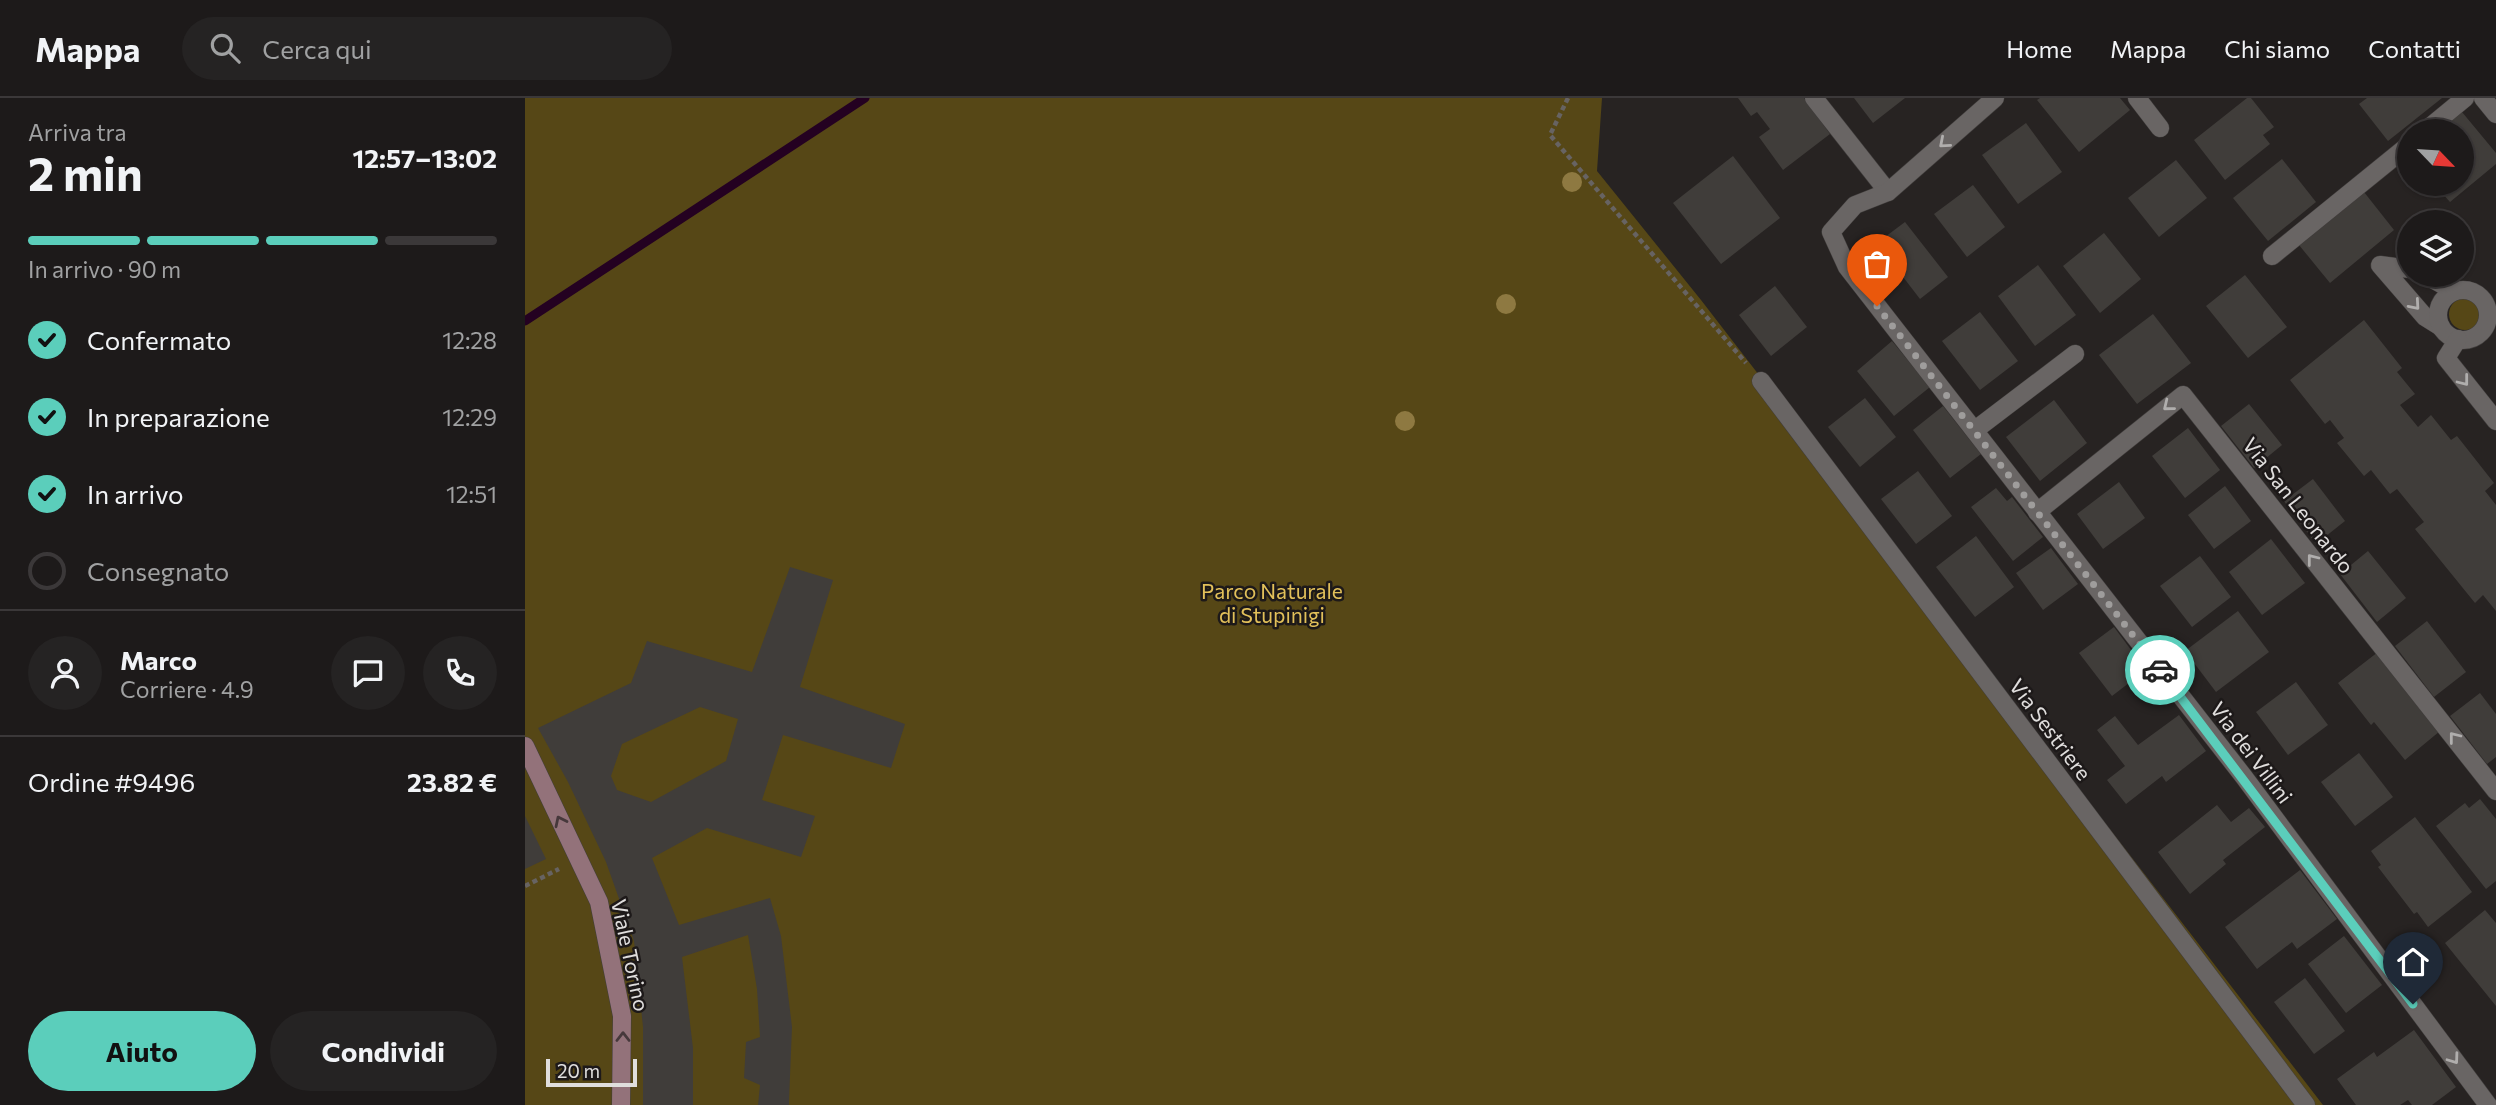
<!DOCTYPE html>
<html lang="it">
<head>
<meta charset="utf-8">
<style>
	body { margin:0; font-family:Commissioner,sans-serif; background:#252323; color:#f1f3f6; height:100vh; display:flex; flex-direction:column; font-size:26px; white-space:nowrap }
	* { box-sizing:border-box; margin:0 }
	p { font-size:23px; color:#a0a1a2 }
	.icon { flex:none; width:38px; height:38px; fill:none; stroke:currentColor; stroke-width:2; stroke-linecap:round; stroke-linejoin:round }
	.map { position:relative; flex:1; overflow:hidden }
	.details { display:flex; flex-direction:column; background:#1d1a1a; width:525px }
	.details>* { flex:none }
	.needle { width:46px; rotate:115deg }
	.controls { position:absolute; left:1872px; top:21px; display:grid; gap:14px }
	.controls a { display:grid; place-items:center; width:77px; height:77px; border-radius:50%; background:#1d1a1a; box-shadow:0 2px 5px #0004,0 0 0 2px #3b3839; font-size:35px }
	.scale { position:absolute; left:21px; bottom:18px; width:91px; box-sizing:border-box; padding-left:7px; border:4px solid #e0dedd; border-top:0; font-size:19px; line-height:24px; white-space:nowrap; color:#e0dedd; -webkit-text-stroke:5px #1d1919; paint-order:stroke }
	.pin { position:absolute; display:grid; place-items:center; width:60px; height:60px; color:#fff; margin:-72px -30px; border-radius:50% 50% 50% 0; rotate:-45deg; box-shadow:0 0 7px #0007 }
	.pin .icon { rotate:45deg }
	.courier { position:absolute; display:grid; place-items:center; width:70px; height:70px; margin:-35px; border:5px solid #5bcebb; border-radius:50%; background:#fff; color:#222; box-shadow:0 2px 9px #0007 }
	.summary em { font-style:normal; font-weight:700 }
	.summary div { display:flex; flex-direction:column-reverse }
	.summary { display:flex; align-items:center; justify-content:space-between; height:119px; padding:0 28px }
	h1 { font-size:46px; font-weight:700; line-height:52px }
	.bar { display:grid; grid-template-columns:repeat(4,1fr); gap:10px 7px; align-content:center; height:84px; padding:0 28px }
	.bar i { height:9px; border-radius:5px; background:#3b3839 }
	.bar .active { background:#5bcebb }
	.bar p { grid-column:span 4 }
	.line { display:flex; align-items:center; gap:18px; padding:0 28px; border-top:2px solid #3b3839 }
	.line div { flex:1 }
	.round { display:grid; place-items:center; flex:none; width:74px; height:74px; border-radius:37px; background:#252323 }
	ol { padding:0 28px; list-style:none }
	li { display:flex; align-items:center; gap:21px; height:77px }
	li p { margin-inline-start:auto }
	li .icon { padding:7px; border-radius:50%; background:#5bcebb; color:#111; stroke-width:4 }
	li:last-child { color:#a0a1a2 }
	li i { width:38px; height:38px; border:4px solid #3b3839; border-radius:50% }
	.cta { display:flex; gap:14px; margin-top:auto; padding:14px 28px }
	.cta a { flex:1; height:80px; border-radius:42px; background:#5bcebb; color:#111; font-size:28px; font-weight:700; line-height:80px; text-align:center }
	.cta a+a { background:#252323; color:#f1f3f6 }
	header { display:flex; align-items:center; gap:42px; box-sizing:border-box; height:98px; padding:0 35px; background:#1d1a1a; border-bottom:2px solid #3b3839 }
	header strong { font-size:33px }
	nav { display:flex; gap:38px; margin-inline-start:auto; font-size:24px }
	.search { width:490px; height:63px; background:#252323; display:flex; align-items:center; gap:18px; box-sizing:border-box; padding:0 24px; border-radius:38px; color:#a0a1a2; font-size:26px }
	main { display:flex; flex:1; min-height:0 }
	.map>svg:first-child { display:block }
	.green { fill:#564716 }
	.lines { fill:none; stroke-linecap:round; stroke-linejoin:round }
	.stream { stroke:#240121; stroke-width:9 }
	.building { fill:#403d3a; fill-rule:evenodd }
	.minor-casing { stroke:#413e3d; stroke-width:19 }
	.secondary-casing { stroke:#413e3d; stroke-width:19 }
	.path { stroke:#676362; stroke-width:4.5; stroke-dasharray:5 3.5; stroke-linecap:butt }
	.minor { stroke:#696564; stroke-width:18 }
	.secondary { stroke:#93727a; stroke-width:18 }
	.tree { fill:#8e7941 }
	.oneway { stroke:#b0aead }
	.oneway2 { stroke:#46383b }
	.done { stroke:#9f9d9c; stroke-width:7; stroke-dasharray:0 12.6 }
	.route { stroke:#5bcebb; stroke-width:9 }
	.labels { text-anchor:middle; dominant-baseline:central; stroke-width:5; stroke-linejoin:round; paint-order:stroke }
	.street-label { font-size:21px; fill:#e0dedd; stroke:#1d1919 }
	.park-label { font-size:21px; fill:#e2c05a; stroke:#1d1919 }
</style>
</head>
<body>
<header>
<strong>Mappa</strong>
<div class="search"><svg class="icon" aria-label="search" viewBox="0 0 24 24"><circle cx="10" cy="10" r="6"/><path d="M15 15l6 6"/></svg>Cerca qui</div>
<nav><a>Home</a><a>Mappa</a><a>Chi siamo</a><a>Contatti</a></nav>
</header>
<main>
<section class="details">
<div class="summary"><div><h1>2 min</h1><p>Arriva tra</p></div><em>12:57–13:02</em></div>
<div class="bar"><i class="active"></i><i class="active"></i><i class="active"></i><i></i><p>In arrivo · 90 m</p></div>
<ol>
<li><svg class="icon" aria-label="check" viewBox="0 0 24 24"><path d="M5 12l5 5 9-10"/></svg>Confermato<p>12:28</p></li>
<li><svg class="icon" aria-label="check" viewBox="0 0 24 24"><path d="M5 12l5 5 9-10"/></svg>In preparazione<p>12:29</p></li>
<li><svg class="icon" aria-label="check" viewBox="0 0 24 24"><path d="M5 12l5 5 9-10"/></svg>In arrivo<p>12:51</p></li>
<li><i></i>Consegnato</li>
</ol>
<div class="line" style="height:126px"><a class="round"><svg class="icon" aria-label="person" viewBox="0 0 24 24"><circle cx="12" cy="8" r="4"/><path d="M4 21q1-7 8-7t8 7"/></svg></a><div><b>Marco</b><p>Corriere · 4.9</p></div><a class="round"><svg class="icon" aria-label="chat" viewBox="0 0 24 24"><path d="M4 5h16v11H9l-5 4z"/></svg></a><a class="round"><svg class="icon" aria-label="phone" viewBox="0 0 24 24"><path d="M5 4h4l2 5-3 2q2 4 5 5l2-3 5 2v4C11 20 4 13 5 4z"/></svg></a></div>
<div class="line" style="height:91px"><div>Ordine #9496</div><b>23.82 €</b></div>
<div class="cta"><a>Aiuto</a><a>Condividi</a></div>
</section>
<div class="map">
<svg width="1971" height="1007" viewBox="0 0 1971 1007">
	<rect width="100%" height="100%" fill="#272322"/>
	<g class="green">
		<polygon points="0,0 1077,0 1072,73 1176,202 1798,1007 0,1007"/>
		<circle cx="1940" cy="216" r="16"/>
	</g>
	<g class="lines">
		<polyline class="stream" points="0,223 340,0"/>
	</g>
	<g class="building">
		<polygon points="1213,0 1279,0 1305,36 1258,72 1234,39 1245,31 1232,14 1226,18"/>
		<polygon points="1329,0 1380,0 1348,25"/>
		<polygon points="1515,0 1595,0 1605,12 1554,54 1512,2"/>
		<polygon points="1722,0 1726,0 1749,29 1738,37 1745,46 1700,82 1669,42"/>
		<polygon points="1842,0 1917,0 1863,43 1834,6"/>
		<polygon points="1937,14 1971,55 1971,66 1925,104 1909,86 1937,86 1937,33 1914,33"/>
		<polygon points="1501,25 1537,74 1493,106 1457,57"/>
		<polygon points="1208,58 1255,120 1196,166 1148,105"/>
		<polygon points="1757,61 1791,104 1743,143 1708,100"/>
		<polygon points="1651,62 1682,100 1634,139 1603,100"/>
		<polygon points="1448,87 1480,129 1442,159 1409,116"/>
		<polygon points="1839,94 1869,132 1805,185 1774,147"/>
		<polygon points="1380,124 1423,179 1395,201 1352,145"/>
		<polygon points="1579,135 1616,181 1575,215 1538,168"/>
		<polygon points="1513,167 1551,217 1510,248 1473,198"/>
		<polygon points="1720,177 1762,229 1723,260 1681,208"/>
		<polygon points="1250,188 1282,229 1246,258 1214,217"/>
		<polygon points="1455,214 1493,263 1455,292 1417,243"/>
		<polygon points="1628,216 1666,265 1612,306 1574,257"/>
		<polygon points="1839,222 1877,270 1872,274 1890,296 1875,307 1893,329 1906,317 1926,342 1932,338 1969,385 1960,393 1971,407 1971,513 1958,497 1950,505 1890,431 1899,424 1872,391 1865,396 1846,372 1839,378 1812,345 1819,340 1805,322 1800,326 1765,282"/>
		<polygon points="1367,243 1405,289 1369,318 1332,273"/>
		<polygon points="1340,300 1371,339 1335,369 1303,329"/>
		<polygon points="1529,302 1562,345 1515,383 1481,339"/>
		<polygon points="1724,306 1757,347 1729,370 1696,328"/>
		<polygon points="1418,308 1456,356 1425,380 1388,332"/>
		<polygon points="1663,330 1695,372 1660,400 1627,358"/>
		<polygon points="1393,373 1427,418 1391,446 1356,401"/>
		<polygon points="1788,381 1820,423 1791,446 1759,403"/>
		<polygon points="1594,384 1620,420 1578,451 1552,416"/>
		<polygon points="1700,388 1726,423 1689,451 1663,417"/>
		<polygon points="1471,390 1482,403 1487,399 1518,439 1488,463 1446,409"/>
		<polygon points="1451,438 1489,489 1450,519 1411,469"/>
		<polygon points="1746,441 1780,485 1737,517 1704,474"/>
		<polygon points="1526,450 1553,486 1518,512 1491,475"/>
		<polygon points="1843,453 1881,500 1852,524 1815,476"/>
		<polygon points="1675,458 1706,499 1667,529 1635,488"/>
		<path d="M265 469 308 482 275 589 380 626 366 670 258 637 237 702 290 718 276 759 182 730 127 760 154 827 245 800 256 838 267 929 264 1003V1007H233L235 987 219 980 221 944 235 939 232 891 223 837 157 859 168 950V1007H118V929L109 843 81 764 43 684 13 630 106 585 122 543 227 574ZM175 609 213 621 201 663 126 704 92 692 86 678 97 646Z"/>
		<polygon points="1713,513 1744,554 1691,594 1660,553"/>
		<polygon points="1902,523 1941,574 1909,599 1870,548"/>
		<polygon points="1589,529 1621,572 1587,598 1554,555"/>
		<polygon points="1853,554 1915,633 1880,662 1849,624 1846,627 1813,585"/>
		<polygon points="1771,584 1803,627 1763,657 1731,614"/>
		<polygon points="1955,595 1971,616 1971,659 1962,666 1925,618"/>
		<polygon points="1654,617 1681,653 1641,684 1637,678 1601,706 1582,682 1600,668 1572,632 1590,618 1613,647"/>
		<polygon points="1834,655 1868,699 1830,728 1796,684"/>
		<polygon points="1955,701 1971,721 1971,783 1961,791 1911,728 1940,705 1944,710"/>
		<polygon points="1692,707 1706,724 1724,710 1740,729 1698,762 1701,766 1665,796 1633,754"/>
		<polygon points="0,718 21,761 0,771"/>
		<polygon points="1890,719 1947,794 1903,829 1892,814 1889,816 1853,769 1856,767 1846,753"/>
		<polygon points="1775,772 1812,821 1772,851 1767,844 1732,871 1700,829"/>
		<polygon points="1960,812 1971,825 1971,908 1920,845"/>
		<polygon points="1819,838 1857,887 1821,915 1783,866"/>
		<polygon points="1780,880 1820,933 1789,956 1749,904"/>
		<polygon points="1889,932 1931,989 1907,1007 1887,1007 1883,1002 1875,1007 1831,1007 1812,981 1849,954 1852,959"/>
	</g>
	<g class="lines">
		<g class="minor-casing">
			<g id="minor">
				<polyline points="1289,0 1363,94"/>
				<polyline points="1470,0 1363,94 1330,107 1306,134 1322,169 1719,679 1963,1007"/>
				<polyline points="1612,0 1635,30"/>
				<polyline points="1958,0 1971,16"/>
				<polyline points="1900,33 1940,0"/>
				<polyline points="1747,158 1885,46"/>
				<polyline points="1885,171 1855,167 1900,219 1916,229"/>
				<polyline points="1900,177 1929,193"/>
				<circle cx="1938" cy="217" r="25"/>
				<polyline points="1933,241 1921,260 1971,323"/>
				<polyline points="1236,283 1781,1007"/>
				<polyline points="1450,332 1550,256"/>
				<polyline points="1512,414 1658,297 1971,693"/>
			</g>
		</g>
		<g class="secondary-casing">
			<polyline id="secondary" points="0,648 74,804 97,918 96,1007"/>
		</g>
		<g class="path">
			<polyline points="1043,0 1025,37 1221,265"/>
			<polyline points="0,788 34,771"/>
		</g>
		<use href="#minor" class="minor"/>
		<use href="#secondary" class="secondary"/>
	</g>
	<g class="tree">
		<circle cx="1047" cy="84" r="10"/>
		<circle cx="981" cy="206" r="10"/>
		<circle cx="880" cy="323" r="10"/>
	</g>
	<defs><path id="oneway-chevron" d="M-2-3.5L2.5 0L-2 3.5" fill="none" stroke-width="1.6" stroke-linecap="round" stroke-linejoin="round" transform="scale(1.75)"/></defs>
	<g class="oneway">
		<use href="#oneway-chevron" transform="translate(1419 45) rotate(139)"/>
		<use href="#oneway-chevron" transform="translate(1890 207) rotate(49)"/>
		<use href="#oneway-chevron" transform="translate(1939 283) rotate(52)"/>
		<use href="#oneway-chevron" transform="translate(1643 308) rotate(141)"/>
		<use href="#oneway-chevron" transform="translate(1787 461) rotate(-128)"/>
		<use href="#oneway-chevron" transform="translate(1929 639) rotate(-128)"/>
		<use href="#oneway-chevron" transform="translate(1929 961) rotate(54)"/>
	</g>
	<g class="oneway2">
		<use href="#oneway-chevron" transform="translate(35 723) rotate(-116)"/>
		<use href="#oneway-chevron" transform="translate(98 939) rotate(-90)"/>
	</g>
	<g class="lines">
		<polyline class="done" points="1352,208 1635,572"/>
		<polyline class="route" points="1635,572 1888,906"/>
	</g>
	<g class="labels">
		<g class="street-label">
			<text transform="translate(1774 407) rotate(52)">Via San Leonardo</text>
			<text transform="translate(1526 631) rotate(53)">Via Sestriere</text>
			<text transform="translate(1727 654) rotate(53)">Via dei Villini</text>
			<text transform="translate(106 857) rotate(78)">Viale Torino</text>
		</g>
		<g class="park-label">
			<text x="747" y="492">Parco Naturale<tspan x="747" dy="24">di Stupinigi</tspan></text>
		</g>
	</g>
</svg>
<div class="controls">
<a><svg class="needle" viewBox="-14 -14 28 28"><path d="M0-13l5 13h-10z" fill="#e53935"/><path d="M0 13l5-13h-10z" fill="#a0a1a2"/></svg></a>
<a><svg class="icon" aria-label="layers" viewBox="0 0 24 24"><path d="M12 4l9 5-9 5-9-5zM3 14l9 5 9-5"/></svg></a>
</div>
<div class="scale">20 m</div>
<div class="pin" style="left:1352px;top:208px;background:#ea580c"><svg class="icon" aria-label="bag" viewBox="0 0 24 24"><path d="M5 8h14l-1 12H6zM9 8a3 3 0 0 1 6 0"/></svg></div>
<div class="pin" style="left:1888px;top:906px;background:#1f2937"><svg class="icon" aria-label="home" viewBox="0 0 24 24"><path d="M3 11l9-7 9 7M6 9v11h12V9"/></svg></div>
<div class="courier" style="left:1635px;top:572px"><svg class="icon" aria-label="car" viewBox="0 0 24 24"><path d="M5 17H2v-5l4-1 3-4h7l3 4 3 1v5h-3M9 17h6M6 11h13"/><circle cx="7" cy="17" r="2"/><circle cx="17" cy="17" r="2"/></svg></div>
</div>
</main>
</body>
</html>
